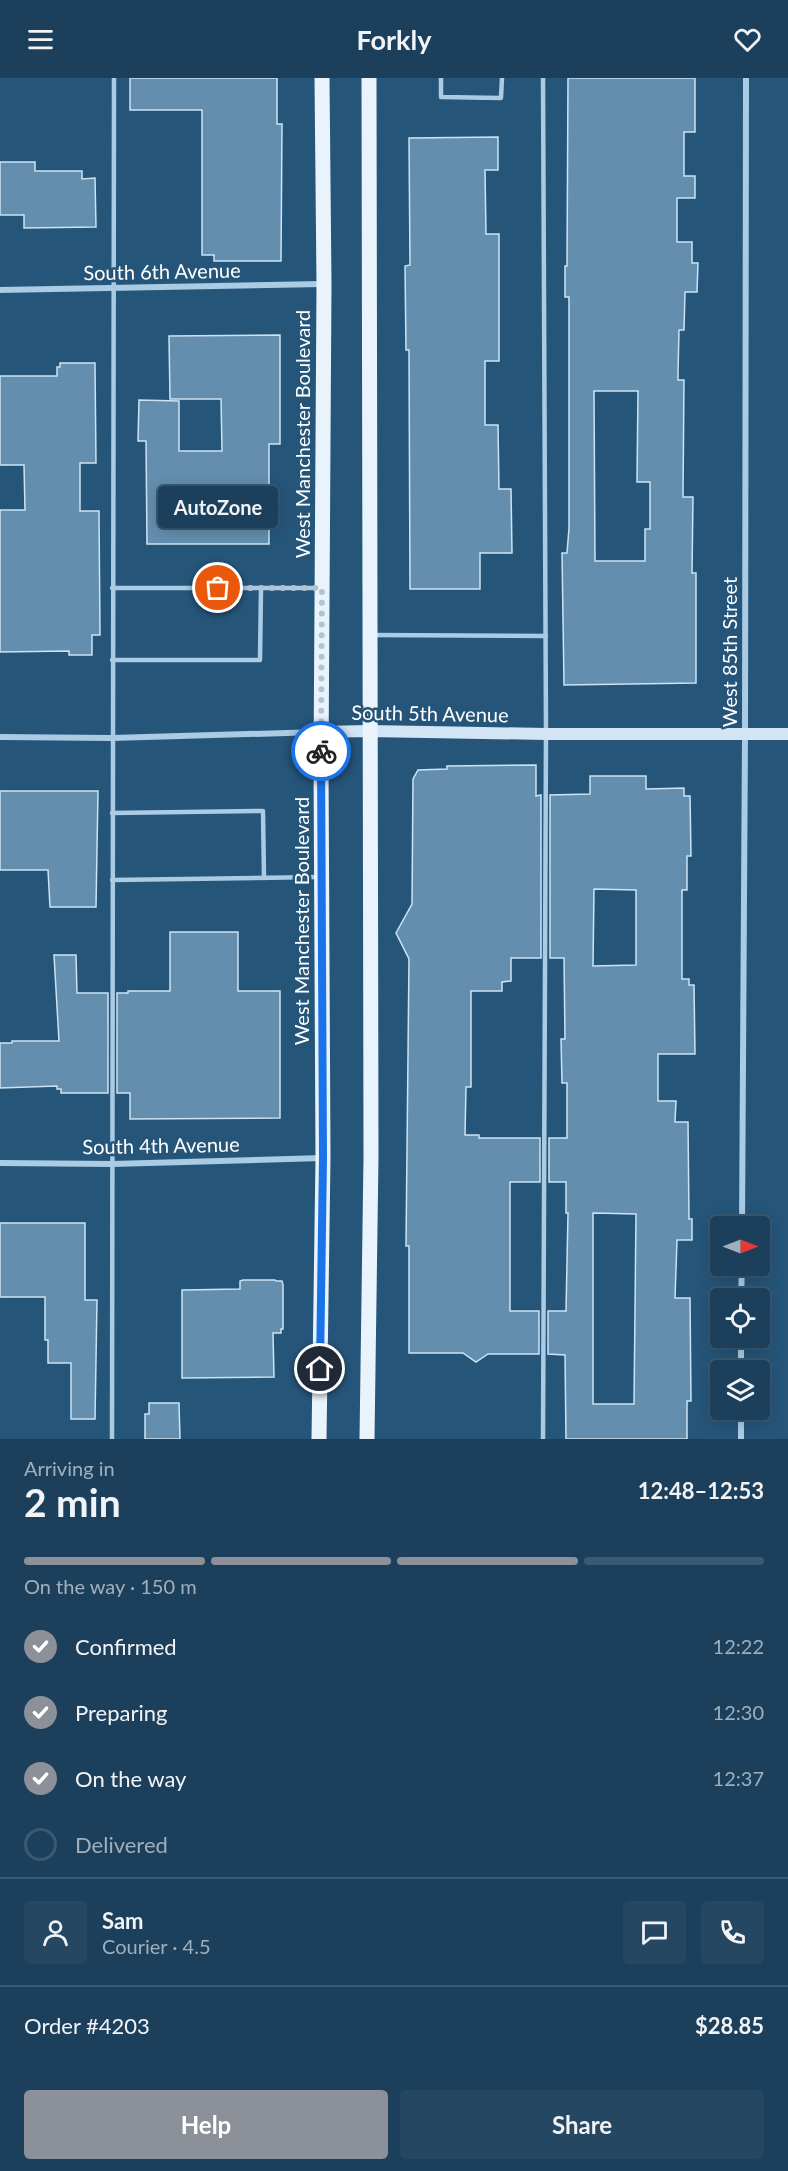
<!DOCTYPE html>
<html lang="en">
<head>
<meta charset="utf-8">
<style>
	body { margin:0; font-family:Lato,sans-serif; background:#254762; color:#f1f3f6; height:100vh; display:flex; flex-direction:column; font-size:22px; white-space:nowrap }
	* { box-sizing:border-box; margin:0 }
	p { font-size:20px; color:#a0afbb }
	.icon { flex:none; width:33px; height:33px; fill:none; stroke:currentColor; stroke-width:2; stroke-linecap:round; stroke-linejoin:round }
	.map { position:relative; height:1361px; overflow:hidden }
	.panel { display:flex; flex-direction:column; background:#1c405c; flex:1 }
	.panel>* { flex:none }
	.needle { width:39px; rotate:90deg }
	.buttons { position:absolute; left:710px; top:1138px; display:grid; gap:12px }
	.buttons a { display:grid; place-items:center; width:60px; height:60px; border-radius:6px; background:#1c405c; box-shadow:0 3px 15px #0003,0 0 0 2px #3a5972; font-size:30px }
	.pin { position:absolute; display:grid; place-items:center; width:51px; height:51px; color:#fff; margin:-26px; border:3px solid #fff; border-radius:50%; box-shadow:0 2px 6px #0007 }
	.courier { position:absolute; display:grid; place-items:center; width:60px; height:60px; margin:-30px; border:4px solid #1a73e8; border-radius:50%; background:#fff; color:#222; box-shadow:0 2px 8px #0007 }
	.bubble { position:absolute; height:42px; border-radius:6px; background:#1c405c; box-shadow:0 3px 15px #0003,0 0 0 2px #3a5972; font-size:20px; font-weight:700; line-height:42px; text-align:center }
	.summary em { font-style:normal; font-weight:700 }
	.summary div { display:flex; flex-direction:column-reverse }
	.summary { display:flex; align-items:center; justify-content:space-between; height:102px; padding:0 24px }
	h1 { font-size:39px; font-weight:700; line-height:45px }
	.bar { display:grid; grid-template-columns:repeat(4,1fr); gap:9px 6px; align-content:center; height:72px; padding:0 24px }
	.bar i { height:8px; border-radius:4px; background:#3a5972 }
	.bar .selected { background:#8c9099 }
	.bar p { grid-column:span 4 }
	.line { display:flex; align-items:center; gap:15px; padding:0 24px; border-top:2px solid #3a5972 }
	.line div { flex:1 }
	.round { display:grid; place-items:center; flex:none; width:63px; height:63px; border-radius:6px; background:#254762 }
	ol { padding:0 24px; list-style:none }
	li { display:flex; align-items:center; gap:18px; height:66px }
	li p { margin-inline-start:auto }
	li .icon { padding:6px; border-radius:50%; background:#8c9099; color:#fff; stroke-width:4 }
	li:last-child { color:#a0afbb }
	li i { width:33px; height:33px; border:3px solid #3a5972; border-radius:50% }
	.button { display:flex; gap:12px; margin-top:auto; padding:12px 24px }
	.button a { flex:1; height:69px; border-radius:6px; background:#8c9099; color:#fff; font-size:24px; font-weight:700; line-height:69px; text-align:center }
	.button a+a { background:#254762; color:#f1f3f6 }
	header { display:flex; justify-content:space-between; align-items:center; height:78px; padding:0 24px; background:#1c405c; font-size:27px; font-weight:700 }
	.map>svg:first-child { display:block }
	.building { fill:#638eae; stroke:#cce3f3; stroke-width:1.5; fill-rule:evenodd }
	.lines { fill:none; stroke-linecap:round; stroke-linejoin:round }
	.lane { stroke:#aacbe4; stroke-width:4.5 }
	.street { stroke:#aacbe4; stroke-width:6 }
	.secondary { stroke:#d3e5f4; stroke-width:12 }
	.primary { stroke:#e9f3fc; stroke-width:15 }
	.done { stroke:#b3c4d0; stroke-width:6; stroke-dasharray:0 10.8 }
	.route { stroke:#1a73e8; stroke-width:8 }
	.labels { text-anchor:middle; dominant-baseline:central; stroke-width:5; stroke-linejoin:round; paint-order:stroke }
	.street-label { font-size:20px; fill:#fff; stroke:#26557a }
</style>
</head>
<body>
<header><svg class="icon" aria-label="menu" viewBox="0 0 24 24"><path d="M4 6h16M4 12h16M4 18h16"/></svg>Forkly<svg class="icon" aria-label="heart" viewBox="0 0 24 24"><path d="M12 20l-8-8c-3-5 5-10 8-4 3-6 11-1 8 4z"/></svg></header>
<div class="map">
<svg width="788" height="1361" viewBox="0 0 788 1361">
	<rect width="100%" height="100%" fill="#26557a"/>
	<g class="building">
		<polygon points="130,0 277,0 277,46 282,46 281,183 214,183 214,177 202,177 202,32 130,32"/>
		<path d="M568 0H695V54H684V98H695V120H677V164H692V185H698L697 214H685L684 252H679L678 296V302H684L683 419H693L692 495H696V605L564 607 562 475H567L569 450V219H565V188H567ZM594 313H638L637 404H650V451H645V483H595Z"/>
		<polygon points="498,59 498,92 485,92 486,156 499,156 499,283 485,283 485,347 498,347 499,411 511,411 512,475 480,475 480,511 410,511 409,272 406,272 405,188 410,187 409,60"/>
		<polygon points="0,84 35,84 35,93 82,93 82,101 95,100 96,149 24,150 24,137 0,137"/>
		<polygon points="280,257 280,366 269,366 269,466 147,466 146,363 138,363 139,322 179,323 179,373 222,373 221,321 170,321 169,258"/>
		<polygon points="60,285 95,285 96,385 80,385 80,433 99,433 100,557 92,557 92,577 69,577 69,573 0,574 0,432 25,432 24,387 0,387 0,298 57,298 57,289 60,289"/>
		<polygon points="536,687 536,718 541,717 541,880 511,880 511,903 502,904 502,913 471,913 471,1009 466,1009 465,1057 479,1057 479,1060 540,1060 540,1104 510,1104 510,1233 539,1233 539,1276 488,1276 476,1284 463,1275 409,1275 409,1168 406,1168 409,881 396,855 412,826 413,701 418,692 447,691 447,688"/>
		<path d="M590 698H646V711L684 710V718H690L691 778H687V812H682V901H689V907H694L695 976H658V1023H676L675 1044H688L689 1141H692V1162H677L675 1220H690L691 1323H687V1361H566L565 1277 548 1276V1233H566L568 1135H566V1104H549V1060H567V1005H562L561 961H565L564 880H550V717L590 716ZM594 811 636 812V887L593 888ZM593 1135 636 1136 634 1326H593Z"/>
		<polygon points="0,713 98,713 96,829 50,829 48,792 0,792"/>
		<polygon points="170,854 238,854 238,913 280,913 280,1040 130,1041 130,1015 117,1015 117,915 128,915 128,913 170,913"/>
		<polygon points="54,877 76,877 77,915 108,915 108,1015 61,1015 61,1011 57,1011 57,1008 0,1010 0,965 12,965 12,963 59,963"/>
		<polygon points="0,1145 85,1145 85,1222 97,1222 95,1341 71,1341 71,1285 48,1285 48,1262 45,1262 45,1219 0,1219"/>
		<polygon points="243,1202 275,1202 276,1203 282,1203 283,1207 283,1251 281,1251 281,1255 273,1255 274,1299 182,1300 182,1212 240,1211 240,1203"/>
		<polygon points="149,1325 179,1325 180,1361 145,1361 145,1336 149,1336"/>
	</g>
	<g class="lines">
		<g class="lane">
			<polyline points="441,0 441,19 501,20 502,0"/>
			<polyline points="112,510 319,510"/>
			<polyline points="371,557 546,558"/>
			<polyline points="112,582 260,582 261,510"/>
			<polyline points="112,735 263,733 264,800"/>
			<polyline points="112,802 319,799"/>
			<polyline points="112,1361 114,0"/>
			<polyline points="543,1361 546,656 543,0"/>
		</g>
		<g class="street">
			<polyline points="0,212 323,206"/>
			<polyline points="0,659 112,660 320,654"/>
			<polyline points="0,1085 112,1086 323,1080"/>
			<polyline points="742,1149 745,656 746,0"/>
			<polyline points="741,1221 742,1188"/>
			<polyline points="741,1293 741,1260"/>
			<polyline points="741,1361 741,1332"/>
		</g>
		<polyline class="secondary" points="321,654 369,653 546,656 788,656"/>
		<g class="primary">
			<polyline points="319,1361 323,1080 321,685 324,206 322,0"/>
			<polyline points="367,1361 371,1079 369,0"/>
		</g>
	</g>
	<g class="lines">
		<polyline class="done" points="218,510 322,510 321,673"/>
		<polyline class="route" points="320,1291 323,1080 321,673"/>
	</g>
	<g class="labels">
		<g class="street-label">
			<text transform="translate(162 193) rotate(-1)">South 6th Avenue</text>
			<text transform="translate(302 356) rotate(-90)">West Manchester Boulevard</text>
			<text transform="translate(729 574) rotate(-90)">West 85th Street</text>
			<text transform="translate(430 635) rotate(1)">South 5th Avenue</text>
			<text transform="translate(301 843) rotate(-90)">West Manchester Boulevard</text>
			<text transform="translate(161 1067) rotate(-1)">South 4th Avenue</text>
		</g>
	</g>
</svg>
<div class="buttons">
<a><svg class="needle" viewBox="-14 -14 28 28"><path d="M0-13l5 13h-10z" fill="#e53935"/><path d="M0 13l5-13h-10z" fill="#a0afbb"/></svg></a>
<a><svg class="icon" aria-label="locate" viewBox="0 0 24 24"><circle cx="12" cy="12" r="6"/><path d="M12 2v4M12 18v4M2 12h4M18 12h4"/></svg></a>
<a><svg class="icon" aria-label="layers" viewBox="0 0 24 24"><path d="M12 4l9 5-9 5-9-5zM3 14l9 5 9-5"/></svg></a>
</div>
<div class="pin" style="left:218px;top:510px;background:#ea580c"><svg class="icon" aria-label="bag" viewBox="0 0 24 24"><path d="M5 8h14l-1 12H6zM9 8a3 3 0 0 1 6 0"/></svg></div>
<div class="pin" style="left:320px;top:1291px;background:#1f2937"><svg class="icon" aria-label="home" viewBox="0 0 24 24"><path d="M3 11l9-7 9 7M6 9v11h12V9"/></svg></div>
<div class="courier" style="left:321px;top:673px"><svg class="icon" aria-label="bike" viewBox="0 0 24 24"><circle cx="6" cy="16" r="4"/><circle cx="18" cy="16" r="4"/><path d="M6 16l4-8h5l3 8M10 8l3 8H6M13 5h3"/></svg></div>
<div class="bubble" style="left:158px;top:408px;width:120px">AutoZone</div>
</div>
<section class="panel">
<div class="summary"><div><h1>2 min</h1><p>Arriving in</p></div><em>12:48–12:53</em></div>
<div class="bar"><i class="selected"></i><i class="selected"></i><i class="selected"></i><i></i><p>On the way · 150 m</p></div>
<ol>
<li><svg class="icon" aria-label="check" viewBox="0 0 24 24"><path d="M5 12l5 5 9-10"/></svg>Confirmed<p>12:22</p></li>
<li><svg class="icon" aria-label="check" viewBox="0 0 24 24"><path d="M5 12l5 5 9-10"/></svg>Preparing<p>12:30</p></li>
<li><svg class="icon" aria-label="check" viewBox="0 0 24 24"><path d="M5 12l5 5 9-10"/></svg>On the way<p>12:37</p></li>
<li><i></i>Delivered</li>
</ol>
<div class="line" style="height:108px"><a class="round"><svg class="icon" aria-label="person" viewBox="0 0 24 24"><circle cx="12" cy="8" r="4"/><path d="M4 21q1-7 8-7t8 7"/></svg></a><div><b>Sam</b><p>Courier · 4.5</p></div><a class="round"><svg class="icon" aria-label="chat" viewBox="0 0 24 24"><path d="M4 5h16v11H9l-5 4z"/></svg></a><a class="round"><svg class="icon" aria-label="phone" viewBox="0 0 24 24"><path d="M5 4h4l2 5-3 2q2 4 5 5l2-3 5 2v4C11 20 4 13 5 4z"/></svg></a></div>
<div class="line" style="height:78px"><div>Order #4203</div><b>$28.85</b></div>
<div class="button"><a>Help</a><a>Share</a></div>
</section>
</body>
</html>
